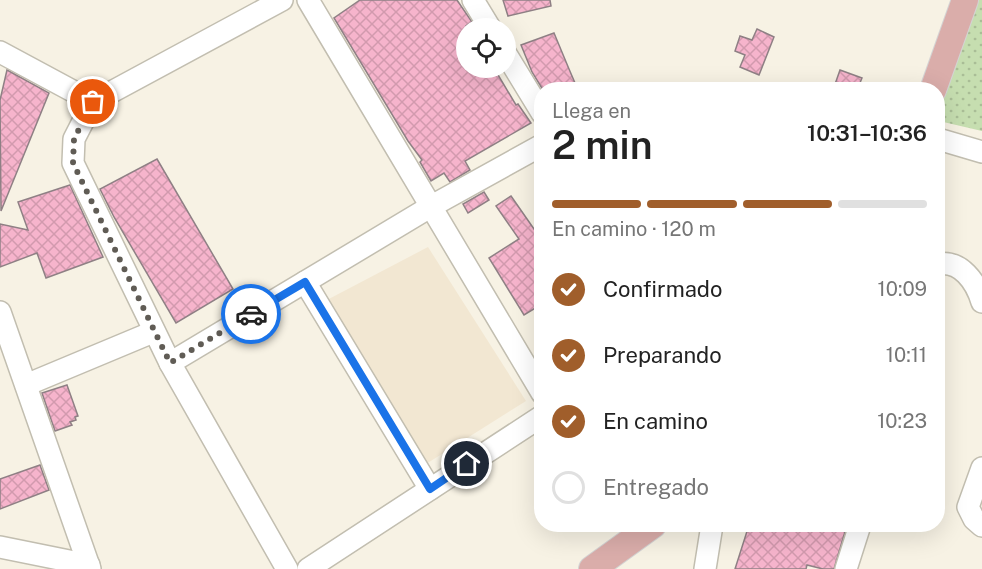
<!DOCTYPE html>
<html lang="es">
<head>
<meta charset="utf-8">
<style>
	body { margin:0; font-family:"Public Sans",sans-serif; background:#f6f6f6; color:#222; height:100vh; display:flex; flex-direction:column; font-size:22px; white-space:nowrap }
	* { box-sizing:border-box; margin:0 }
	p { font-size:20px; color:#767676 }
	.icon { flex:none; width:33px; height:33px; fill:none; stroke:currentColor; stroke-width:2; stroke-linecap:round; stroke-linejoin:round }
	.map { position:relative; flex:1; overflow:hidden }
	.sheet { position:absolute; left:534px; top:82px; width:411px; height:450px; display:flex; flex-direction:column; background:#fff; border-radius:24px; box-shadow:0 6px 24px #0002 }
	.sheet>* { flex:none }
	.fabs { position:absolute; left:456px; top:18px; display:grid; gap:12px }
	.fabs a { display:grid; place-items:center; width:60px; height:60px; border-radius:50%; background:#fff; box-shadow:0 6px 24px #0002; font-size:30px }
	.pin { position:absolute; display:grid; place-items:center; width:51px; height:51px; color:#fff; margin:-26px; border:3px solid #fff; border-radius:50%; box-shadow:0 2px 6px #0007 }
	.courier { position:absolute; display:grid; place-items:center; width:60px; height:60px; margin:-30px; border:4px solid #1a73e8; border-radius:50%; background:#fff; color:#222; box-shadow:0 2px 8px #0007 }
	.summary em { font-style:normal; font-weight:600 }
	.summary div { display:flex; flex-direction:column-reverse }
	.summary { display:flex; align-items:center; justify-content:space-between; height:102px; padding:0 18px }
	h1 { font-size:39px; font-weight:600; line-height:45px }
	.bar { display:grid; grid-template-columns:repeat(4,1fr); gap:9px 6px; align-content:center; height:72px; padding:0 18px }
	.bar i { height:8px; border-radius:4px; background:#e0e0e0 }
	.bar .current { background:#a05e2b }
	.bar p { grid-column:span 4 }
	ol { padding:0 18px; list-style:none }
	li { display:flex; align-items:center; gap:18px; height:66px }
	li p { margin-inline-start:auto }
	li .icon { padding:6px; border-radius:50%; background:#a05e2b; color:#fff; stroke-width:4 }
	li:last-child { color:#767676 }
	li i { width:33px; height:33px; border:3px solid #e0e0e0; border-radius:50% }
	.map>svg:first-child { display:block }
	.commercial { fill:#f2e7d2 }
	.park { fill:url(#park-dots) }
	.building { fill:url(#building-cross-hatch); stroke:#8f8085; stroke-width:1.5 }
	.lines { fill:none; stroke-linecap:round; stroke-linejoin:round }
	.minor-casing { stroke:#c2beb0; stroke-width:24 }
	.major-casing { stroke:#d4d3d3; stroke-width:28 }
	.minor { stroke:#fff; stroke-width:21 }
	.major { stroke:#daadaa; stroke-width:26 }
	.done { stroke:#605c55; stroke-width:6; stroke-dasharray:0 10.8 }
	.route { stroke:#1a73e8; stroke-width:8 }
</style>
</head>
<body>
<div class="map">
<svg width="982" height="569" viewBox="0 0 982 569">
	<defs>
		<pattern id="park-dots" width="8" height="8" patternUnits="userSpaceOnUse" patternTransform="scale(1.5)"><rect width="8" height="8" fill="#c6deb0"/><path d="M2 2h.1M6 6h.1" fill="none" stroke="#a9bd96" stroke-width="1.8" stroke-linecap="round"/></pattern>
		<pattern id="building-cross-hatch" width="8" height="8" patternUnits="userSpaceOnUse" patternTransform="scale(1.5)"><rect width="8" height="8" fill="#f6b4cc"/><path d="M0 0l8 8M0 8l8-8" fill="none" stroke="#d29aae"/></pattern>
	</defs>
	<rect width="100%" height="100%" fill="#f7f2e4"/>
	<polygon class="commercial" points="428,247 526,401 426,464 325,301"/>
	<polygon class="park" points="973,0 982,0 982,131 939,121 938,109"/>
	<g class="building">
		<polygon points="360,0 457,0 472,22 466,26 466,68 494,68 516,105 518,104 531,123 465,161 470,170 450,182 444,173 431,181 420,162 422,160 408,141 334,18"/>
		<polygon points="503,0 550,0 551,6 508,16"/>
		<polygon points="757,29 774,37 759,75 740,67 745,55 735,51 740,36 752,40"/>
		<polygon points="554,33 569,69 578,90 543,90 532,72 521,45"/>
		<polygon points="7,70 49,93 1,211 0,100"/>
		<polygon points="840,70 862,78 857,90 833,90"/>
		<polygon points="157,159 233,289 176,323 114,217 100,189"/>
		<polygon points="70,185 103,257 46,278 37,253 0,267 0,224 28,230 18,202"/>
		<polygon points="484,192 489,200 468,213 463,204"/>
		<polygon points="511,196 534,229 542,225 542,304 524,315 489,258 519,239 496,206"/>
		<polygon points="67,385 78,416 75,417 76,420 70,422 72,425 55,431 42,393"/>
		<polygon points="40,465 49,490 0,509 0,479"/>
		<polygon points="749,525 847,525 834,569 823,569 807,565 806,569 735,569"/>
	</g>
	<g class="lines">
		<g class="minor-casing">
			<g id="minor">
				<polyline points="308,0 542,393"/>
				<polyline points="473,0 490,28"/>
				<polyline points="0,52 93,102 74,139 73,163 170,363 287,569"/>
				<polyline points="506,54 542,113"/>
				<polyline points="93,102 282,0"/>
				<polyline points="938,139 982,152"/>
				<path d="M938 264C961 260 976 282 982 302"/>
				<polyline points="305,282 430,489"/>
				<polyline points="0,312 90,569"/>
				<polyline points="170,363 430,207 542,145"/>
				<polyline points="26,385 153,332"/>
				<polyline points="982,468 968,507 974,519 982,526"/>
				<polyline points="0,547 89,565"/>
				<polyline points="308,569 542,416"/>
				<polyline points="705,569 712,525"/>
				<polyline points="846,569 860,525"/>
			</g>
		</g>
		<g class="major-casing">
			<g id="major">
				<polyline points="933,90 965,0"/>
				<polyline points="592,569 653,525"/>
			</g>
		</g>
		<use href="#minor" class="minor"/>
		<use href="#major" class="major"/>
	</g>
	<g class="lines">
		<polyline class="done" points="93,102 74,139 73,163 170,363 251,314"/>
		<polyline class="route" points="251,314 305,282 430,489 467,464"/>
	</g>
</svg>
<div class="fabs">
<a><svg class="icon" aria-label="locate" viewBox="0 0 24 24"><circle cx="12" cy="12" r="6"/><path d="M12 2v4M12 18v4M2 12h4M18 12h4"/></svg></a>
</div>
<div class="pin" style="left:93px;top:102px;background:#ea580c"><svg class="icon" aria-label="bag" viewBox="0 0 24 24"><path d="M5 8h14l-1 12H6zM9 8a3 3 0 0 1 6 0"/></svg></div>
<div class="pin" style="left:467px;top:464px;background:#1f2937"><svg class="icon" aria-label="home" viewBox="0 0 24 24"><path d="M3 11l9-7 9 7M6 9v11h12V9"/></svg></div>
<div class="courier" style="left:251px;top:314px"><svg class="icon" aria-label="car" viewBox="0 0 24 24"><path d="M5 17H2v-5l4-1 3-4h7l3 4 3 1v5h-3M9 17h6M6 11h13"/><circle cx="7" cy="17" r="2"/><circle cx="17" cy="17" r="2"/></svg></div>
<section class="sheet">
<div class="summary"><div><h1>2 min</h1><p>Llega en</p></div><em>10:31–10:36</em></div>
<div class="bar"><i class="current"></i><i class="current"></i><i class="current"></i><i></i><p>En camino · 120 m</p></div>
<ol>
<li><svg class="icon" aria-label="check" viewBox="0 0 24 24"><path d="M5 12l5 5 9-10"/></svg>Confirmado<p>10:09</p></li>
<li><svg class="icon" aria-label="check" viewBox="0 0 24 24"><path d="M5 12l5 5 9-10"/></svg>Preparando<p>10:11</p></li>
<li><svg class="icon" aria-label="check" viewBox="0 0 24 24"><path d="M5 12l5 5 9-10"/></svg>En camino<p>10:23</p></li>
<li><i></i>Entregado</li>
</ol>
</section>
</div>
</body>
</html>
